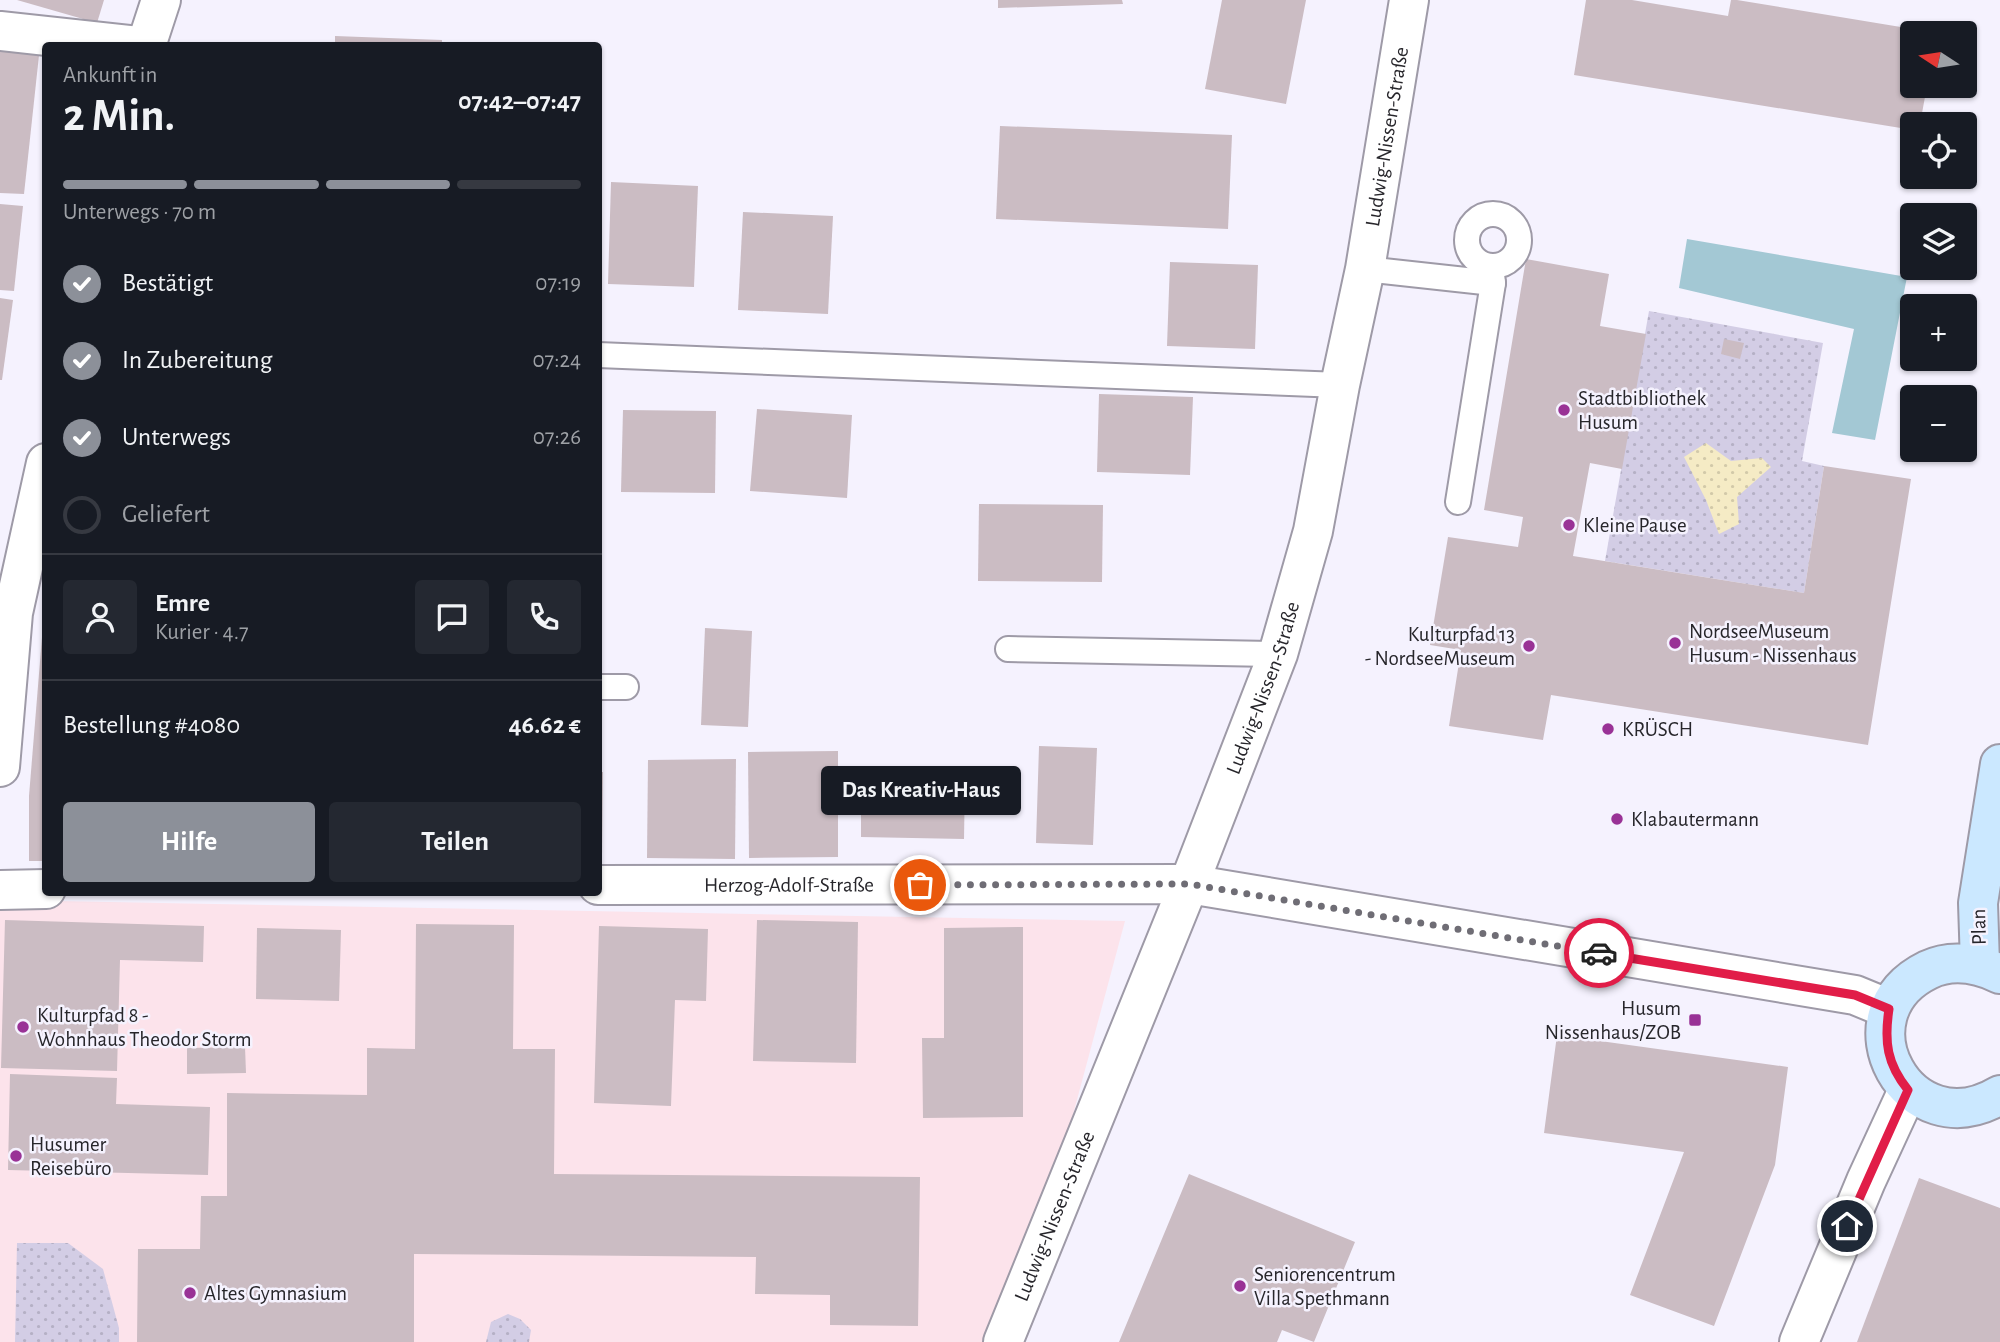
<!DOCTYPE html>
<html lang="de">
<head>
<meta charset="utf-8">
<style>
	body { margin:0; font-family:"Alegreya Sans",sans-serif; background:#242831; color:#f1f3f6; height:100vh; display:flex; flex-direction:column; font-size:26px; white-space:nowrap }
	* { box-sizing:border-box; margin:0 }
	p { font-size:23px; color:#9ea1a6 }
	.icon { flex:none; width:38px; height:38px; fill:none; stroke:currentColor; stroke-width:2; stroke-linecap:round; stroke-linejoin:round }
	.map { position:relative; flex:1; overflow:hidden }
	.details { position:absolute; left:42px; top:42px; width:560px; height:854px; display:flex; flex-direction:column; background:#171b24; border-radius:7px; box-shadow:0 2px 5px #0004 }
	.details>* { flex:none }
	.needle { width:46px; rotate:282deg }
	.tools { position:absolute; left:1900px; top:21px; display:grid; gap:14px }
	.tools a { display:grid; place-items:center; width:77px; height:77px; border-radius:7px; background:#171b24; box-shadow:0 2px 5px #0004; font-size:35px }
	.pin { position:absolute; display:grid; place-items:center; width:60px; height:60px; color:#fff; margin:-30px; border:4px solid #fff; border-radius:50%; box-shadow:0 2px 7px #0007 }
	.courier { position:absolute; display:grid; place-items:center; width:70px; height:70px; margin:-35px; border:5px solid #e11d48; border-radius:50%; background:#fff; color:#222; box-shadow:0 2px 9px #0007 }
	.bubble { position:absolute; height:49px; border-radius:7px; background:#171b24; box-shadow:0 2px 5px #0004; font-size:23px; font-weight:700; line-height:49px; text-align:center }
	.headline em { font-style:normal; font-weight:700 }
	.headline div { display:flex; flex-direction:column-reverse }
	.headline { display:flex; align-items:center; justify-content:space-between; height:119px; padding:0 21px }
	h1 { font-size:46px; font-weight:700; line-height:52px }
	.bar { display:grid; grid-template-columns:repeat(4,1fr); gap:10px 7px; align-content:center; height:84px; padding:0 21px }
	.bar i { height:9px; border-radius:5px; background:#363941 }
	.bar .selected { background:#8c9099 }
	.bar p { grid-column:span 4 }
	.line { display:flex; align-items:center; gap:18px; padding:0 21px; border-top:2px solid #363941 }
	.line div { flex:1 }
	.round { display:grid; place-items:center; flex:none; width:74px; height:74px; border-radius:7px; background:#242831 }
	ol { padding:0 21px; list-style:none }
	li { display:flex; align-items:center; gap:21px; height:77px }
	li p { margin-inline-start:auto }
	li .icon { padding:7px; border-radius:50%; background:#8c9099; color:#fff; stroke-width:4 }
	li:last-child { color:#9ea1a6 }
	li i { width:38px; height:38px; border:4px solid #363941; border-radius:50% }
	.primary-button { display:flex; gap:14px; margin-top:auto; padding:14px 21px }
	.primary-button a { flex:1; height:80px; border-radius:7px; background:#8c9099; color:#fff; font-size:28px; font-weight:700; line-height:80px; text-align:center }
	.primary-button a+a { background:#242831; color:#f1f3f6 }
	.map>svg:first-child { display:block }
	.commercial { fill:#fce3eb }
	.grass { fill:url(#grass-dots) }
	.sand { fill:url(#sand-dots) }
	.water { fill:#a3c8d4 }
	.building { fill:#cbbcc3 }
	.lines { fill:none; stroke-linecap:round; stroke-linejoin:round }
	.lane-casing { stroke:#9e9aa7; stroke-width:28 }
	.street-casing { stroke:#9e9aa7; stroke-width:42 }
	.secondary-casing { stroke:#9e9aa7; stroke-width:42 }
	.lane { stroke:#fff; stroke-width:24 }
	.street { stroke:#fff; stroke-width:38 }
	.secondary { stroke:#cbe8ff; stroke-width:38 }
	.done { stroke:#6f6d75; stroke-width:7; stroke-dasharray:0 12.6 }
	.route { stroke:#e11d48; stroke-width:9 }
	.poi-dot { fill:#993296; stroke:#f5f2fe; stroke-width:2.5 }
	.labels { text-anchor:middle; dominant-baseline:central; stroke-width:5; stroke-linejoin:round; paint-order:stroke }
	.street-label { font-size:21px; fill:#27262b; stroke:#f5f2fe }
	.poi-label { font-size:21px; fill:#27262b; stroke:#f5f2fe; text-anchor:start }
</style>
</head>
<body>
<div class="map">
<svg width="2000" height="1342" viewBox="0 0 2000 1342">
	<defs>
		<pattern id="grass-dots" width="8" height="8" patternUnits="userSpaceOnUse" patternTransform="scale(1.75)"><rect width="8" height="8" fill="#d3cde5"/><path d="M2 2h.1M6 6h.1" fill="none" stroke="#b5b0c5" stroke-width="1.8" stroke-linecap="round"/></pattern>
		<pattern id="sand-dots" width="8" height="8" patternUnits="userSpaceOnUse" patternTransform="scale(1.75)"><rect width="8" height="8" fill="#f5ebc5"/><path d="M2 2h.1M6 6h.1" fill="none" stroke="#d2c9a9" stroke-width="1.8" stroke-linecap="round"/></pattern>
	</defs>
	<rect width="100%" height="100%" fill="#f5f2fe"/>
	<polygon class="commercial" points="0,900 1125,921 1056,1178 992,1342 0,1342"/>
	<g class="grass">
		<polygon points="1649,311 1823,343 1802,461 1824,466 1804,593 1605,561"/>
		<polygon points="17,1243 68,1243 103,1269 119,1328 119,1342 15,1342"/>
		<polygon points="508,1314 520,1319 531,1330 529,1342 486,1342 491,1322"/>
	</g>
	<polygon class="sand" points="1706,443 1731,461 1762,458 1771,467 1737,497 1739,524 1719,534 1706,500 1684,457"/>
	<polygon class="water" points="1687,239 1907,277 1875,440 1832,433 1854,329 1679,288"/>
	<g class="building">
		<polygon points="17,0 104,0 97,23"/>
		<polygon points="998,0 1122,0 1123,4 998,8"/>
		<polygon points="1222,0 1306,0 1286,104 1205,89"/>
		<polygon points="1586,0 1632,0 1728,16 1731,0 1737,0 1931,32 1913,33 1913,86 1927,86 1920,124 1913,124 1913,130 1574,75"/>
		<polygon points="335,36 442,40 442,46 335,46"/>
		<polygon points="0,44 40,46 24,194 0,193"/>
		<polygon points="1000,126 1232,135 1228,229 996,219"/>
		<polygon points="611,182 698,186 694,287 608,284"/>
		<polygon points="0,204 23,206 14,291 0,290"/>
		<polygon points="743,212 833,216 828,314 738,310"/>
		<polygon points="1526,259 1609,274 1600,326 1646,334 1622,469 1590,463 1573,556 1804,593 1824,466 1911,479 1868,745 1551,695 1543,740 1449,726 1461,650 1430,645 1448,537 1518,547 1523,517 1484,510"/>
		<polygon points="1170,262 1258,265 1255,349 1167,346"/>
		<polygon points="0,298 13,300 2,380 0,380"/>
		<polygon points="1724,339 1744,343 1740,359 1721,354"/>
		<polygon points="1099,394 1193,397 1190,475 1097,472"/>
		<polygon points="757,409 852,415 847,498 750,491"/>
		<polygon points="623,410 716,411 715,493 621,492"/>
		<polygon points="979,504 1103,505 1102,582 978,581"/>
		<polygon points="43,625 46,625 46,861 29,861 29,796"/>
		<polygon points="705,628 752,631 748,727 701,725"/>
		<polygon points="1039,746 1097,748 1093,845 1036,843"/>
		<polygon points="838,751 838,857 749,858 748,752"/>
		<polygon points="736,759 735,859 647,858 648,760"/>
		<polygon points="598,772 603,772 602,855 598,855"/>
		<polygon points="861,776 965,778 964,839 861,837"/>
		<polygon points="5,920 204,926 203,962 120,960 117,1071 1,1068"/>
		<polygon points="757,920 858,922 856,1063 753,1061"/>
		<polygon points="416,924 514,925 513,1049 555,1049 554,1174 920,1177 918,1326 830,1325 830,1295 755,1294 756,1257 414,1254 414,1342 137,1342 138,1249 200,1249 201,1196 227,1196 227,1093 367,1095 367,1048 415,1049"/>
		<polygon points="599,926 708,929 706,1001 675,1000 671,1106 594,1103"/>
		<polygon points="1023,927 1023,1117 923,1118 922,1038 944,1038 944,928"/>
		<polygon points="257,928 341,930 339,1001 256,999"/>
		<polygon points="1557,1035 1788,1067 1775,1165 1714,1326 1630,1295 1684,1152 1544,1133"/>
		<polygon points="245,1047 246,1073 187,1074 187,1048"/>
		<polygon points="10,1074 117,1078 116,1104 210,1107 208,1175 8,1170"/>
		<polygon points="1189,1174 1355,1242 1314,1342 1282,1330 1277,1342 1119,1342"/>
		<polygon points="1919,1178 2000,1208 2000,1342 1857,1342"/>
	</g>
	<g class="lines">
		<g class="lane-casing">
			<g id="lane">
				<circle cx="1493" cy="240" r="26"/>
				<polyline points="1365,269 1493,283 1491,267"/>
				<polyline points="598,355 1340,385"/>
				<polyline points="1458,502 1493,283"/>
				<polyline points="1008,649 1278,654"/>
				<polyline points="598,687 626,687"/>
			</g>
		</g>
		<g class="street-casing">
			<g id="street">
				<polyline points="0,31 138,46"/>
				<polyline points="146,46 161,0"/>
				<polyline points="0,767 13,613 46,463"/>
				<path id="s1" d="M598 885 1189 884 1855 995 1889 1009"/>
				<polyline points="0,890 46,889"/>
				<path id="s2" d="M1003 1342 1189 884 1278 654 1313 531 1340 385 1365 269 1409 0"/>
				<polyline points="1799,1342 1866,1181 1908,1090"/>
			</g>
		</g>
		<g class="secondary-casing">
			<g id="secondary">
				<polyline points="1980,964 1978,903 2000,764"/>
				<path d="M2000 974C1977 963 1951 959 1928 970 1836 1015 1908 1150 2000 1095"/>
			</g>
		</g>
		<use href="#lane" class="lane"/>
		<use href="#street" class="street"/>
		<use href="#secondary" class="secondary"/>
	</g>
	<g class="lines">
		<polyline class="done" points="920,885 1189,884 1599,953"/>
		<path class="route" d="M1599 953 1855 995 1889 1009C1884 1042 1887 1064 1908 1090L1847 1226"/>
	</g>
	<g class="poi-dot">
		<circle cx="1564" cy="410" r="7"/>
		<circle cx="1569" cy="525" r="7"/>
		<circle cx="1675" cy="643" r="7"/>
		<circle cx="1529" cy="646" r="7"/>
		<circle cx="1608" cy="729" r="7"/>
		<circle cx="1617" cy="819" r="7"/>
		<rect x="1688" y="1013" width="14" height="14" rx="3.5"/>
		<circle cx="23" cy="1027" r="7"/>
		<circle cx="16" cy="1156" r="7"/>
		<circle cx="1240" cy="1286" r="7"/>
		<circle cx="190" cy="1293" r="7"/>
	</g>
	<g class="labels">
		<g class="street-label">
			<text stroke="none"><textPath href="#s2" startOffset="1270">Ludwig-Nissen-Straße</textPath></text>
			<text stroke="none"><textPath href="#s2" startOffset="704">Ludwig-Nissen-Straße</textPath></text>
			<text stroke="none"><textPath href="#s1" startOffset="191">Herzog-Adolf-Straße</textPath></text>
			<text transform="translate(1979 927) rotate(-91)">Plan</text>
			<text stroke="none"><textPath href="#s2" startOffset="136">Ludwig-Nissen-Straße</textPath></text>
		</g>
		<g class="poi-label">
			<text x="1578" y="398">Stadtbibliothek<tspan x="1578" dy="24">Husum</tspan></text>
			<text x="1583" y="525">Kleine Pause</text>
			<text x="1689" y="631">NordseeMuseum<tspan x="1689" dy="24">Husum - Nissenhaus</tspan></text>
			<text x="1515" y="634" text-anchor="end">Kulturpfad 13<tspan x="1515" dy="24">- NordseeMuseum</tspan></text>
			<text x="1622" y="729">KRÜSCH</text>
			<text x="1631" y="819">Klabautermann</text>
			<text x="1681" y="1008" text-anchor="end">Husum<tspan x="1681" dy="24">Nissenhaus/ZOB</tspan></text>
			<text x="37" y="1015">Kulturpfad 8 -<tspan x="37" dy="24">Wohnhaus Theodor Storm</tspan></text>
			<text x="30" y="1144">Husumer<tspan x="30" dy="24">Reisebüro</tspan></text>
			<text x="1254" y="1274">Seniorencentrum<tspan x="1254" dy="24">Villa Spethmann</tspan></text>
			<text x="204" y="1293">Altes Gymnasium</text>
		</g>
	</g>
</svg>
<div class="tools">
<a><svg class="needle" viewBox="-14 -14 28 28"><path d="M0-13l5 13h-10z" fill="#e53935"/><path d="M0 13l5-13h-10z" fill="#9ea1a6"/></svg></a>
<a><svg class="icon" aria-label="locate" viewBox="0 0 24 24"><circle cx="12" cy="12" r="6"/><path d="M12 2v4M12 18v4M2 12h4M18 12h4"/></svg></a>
<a><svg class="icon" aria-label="layers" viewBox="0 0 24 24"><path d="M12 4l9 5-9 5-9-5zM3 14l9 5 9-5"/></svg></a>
<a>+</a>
<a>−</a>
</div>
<div class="pin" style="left:920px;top:885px;background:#ea580c"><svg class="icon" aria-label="bag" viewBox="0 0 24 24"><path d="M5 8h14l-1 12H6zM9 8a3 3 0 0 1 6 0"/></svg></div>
<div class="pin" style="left:1847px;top:1226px;background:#1f2937"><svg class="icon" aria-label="home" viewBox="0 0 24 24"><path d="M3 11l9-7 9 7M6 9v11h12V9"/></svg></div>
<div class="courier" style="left:1599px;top:953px"><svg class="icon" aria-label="car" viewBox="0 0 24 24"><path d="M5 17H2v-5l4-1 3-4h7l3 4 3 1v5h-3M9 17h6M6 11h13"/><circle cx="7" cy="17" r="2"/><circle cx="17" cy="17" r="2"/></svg></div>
<div class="bubble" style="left:821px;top:766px;width:200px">Das Kreativ-Haus</div>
<section class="details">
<div class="headline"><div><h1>2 Min.</h1><p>Ankunft in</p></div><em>07:42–07:47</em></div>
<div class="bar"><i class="selected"></i><i class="selected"></i><i class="selected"></i><i></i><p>Unterwegs · 70 m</p></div>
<ol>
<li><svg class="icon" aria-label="check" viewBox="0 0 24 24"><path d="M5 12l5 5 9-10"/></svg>Bestätigt<p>07:19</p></li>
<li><svg class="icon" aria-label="check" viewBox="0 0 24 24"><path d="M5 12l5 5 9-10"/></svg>In Zubereitung<p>07:24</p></li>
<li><svg class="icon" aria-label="check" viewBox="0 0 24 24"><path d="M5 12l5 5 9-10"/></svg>Unterwegs<p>07:26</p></li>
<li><i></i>Geliefert</li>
</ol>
<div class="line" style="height:126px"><a class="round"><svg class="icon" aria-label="person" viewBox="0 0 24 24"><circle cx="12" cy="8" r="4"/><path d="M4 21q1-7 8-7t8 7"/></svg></a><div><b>Emre</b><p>Kurier · 4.7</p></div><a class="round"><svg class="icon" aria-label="chat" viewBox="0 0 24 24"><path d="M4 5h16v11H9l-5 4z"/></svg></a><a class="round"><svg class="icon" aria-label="phone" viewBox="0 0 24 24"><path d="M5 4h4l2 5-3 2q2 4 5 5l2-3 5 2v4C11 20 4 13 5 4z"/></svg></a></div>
<div class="line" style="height:91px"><div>Bestellung #4080</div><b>46.62 €</b></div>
<div class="primary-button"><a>Hilfe</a><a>Teilen</a></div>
</section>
</div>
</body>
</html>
